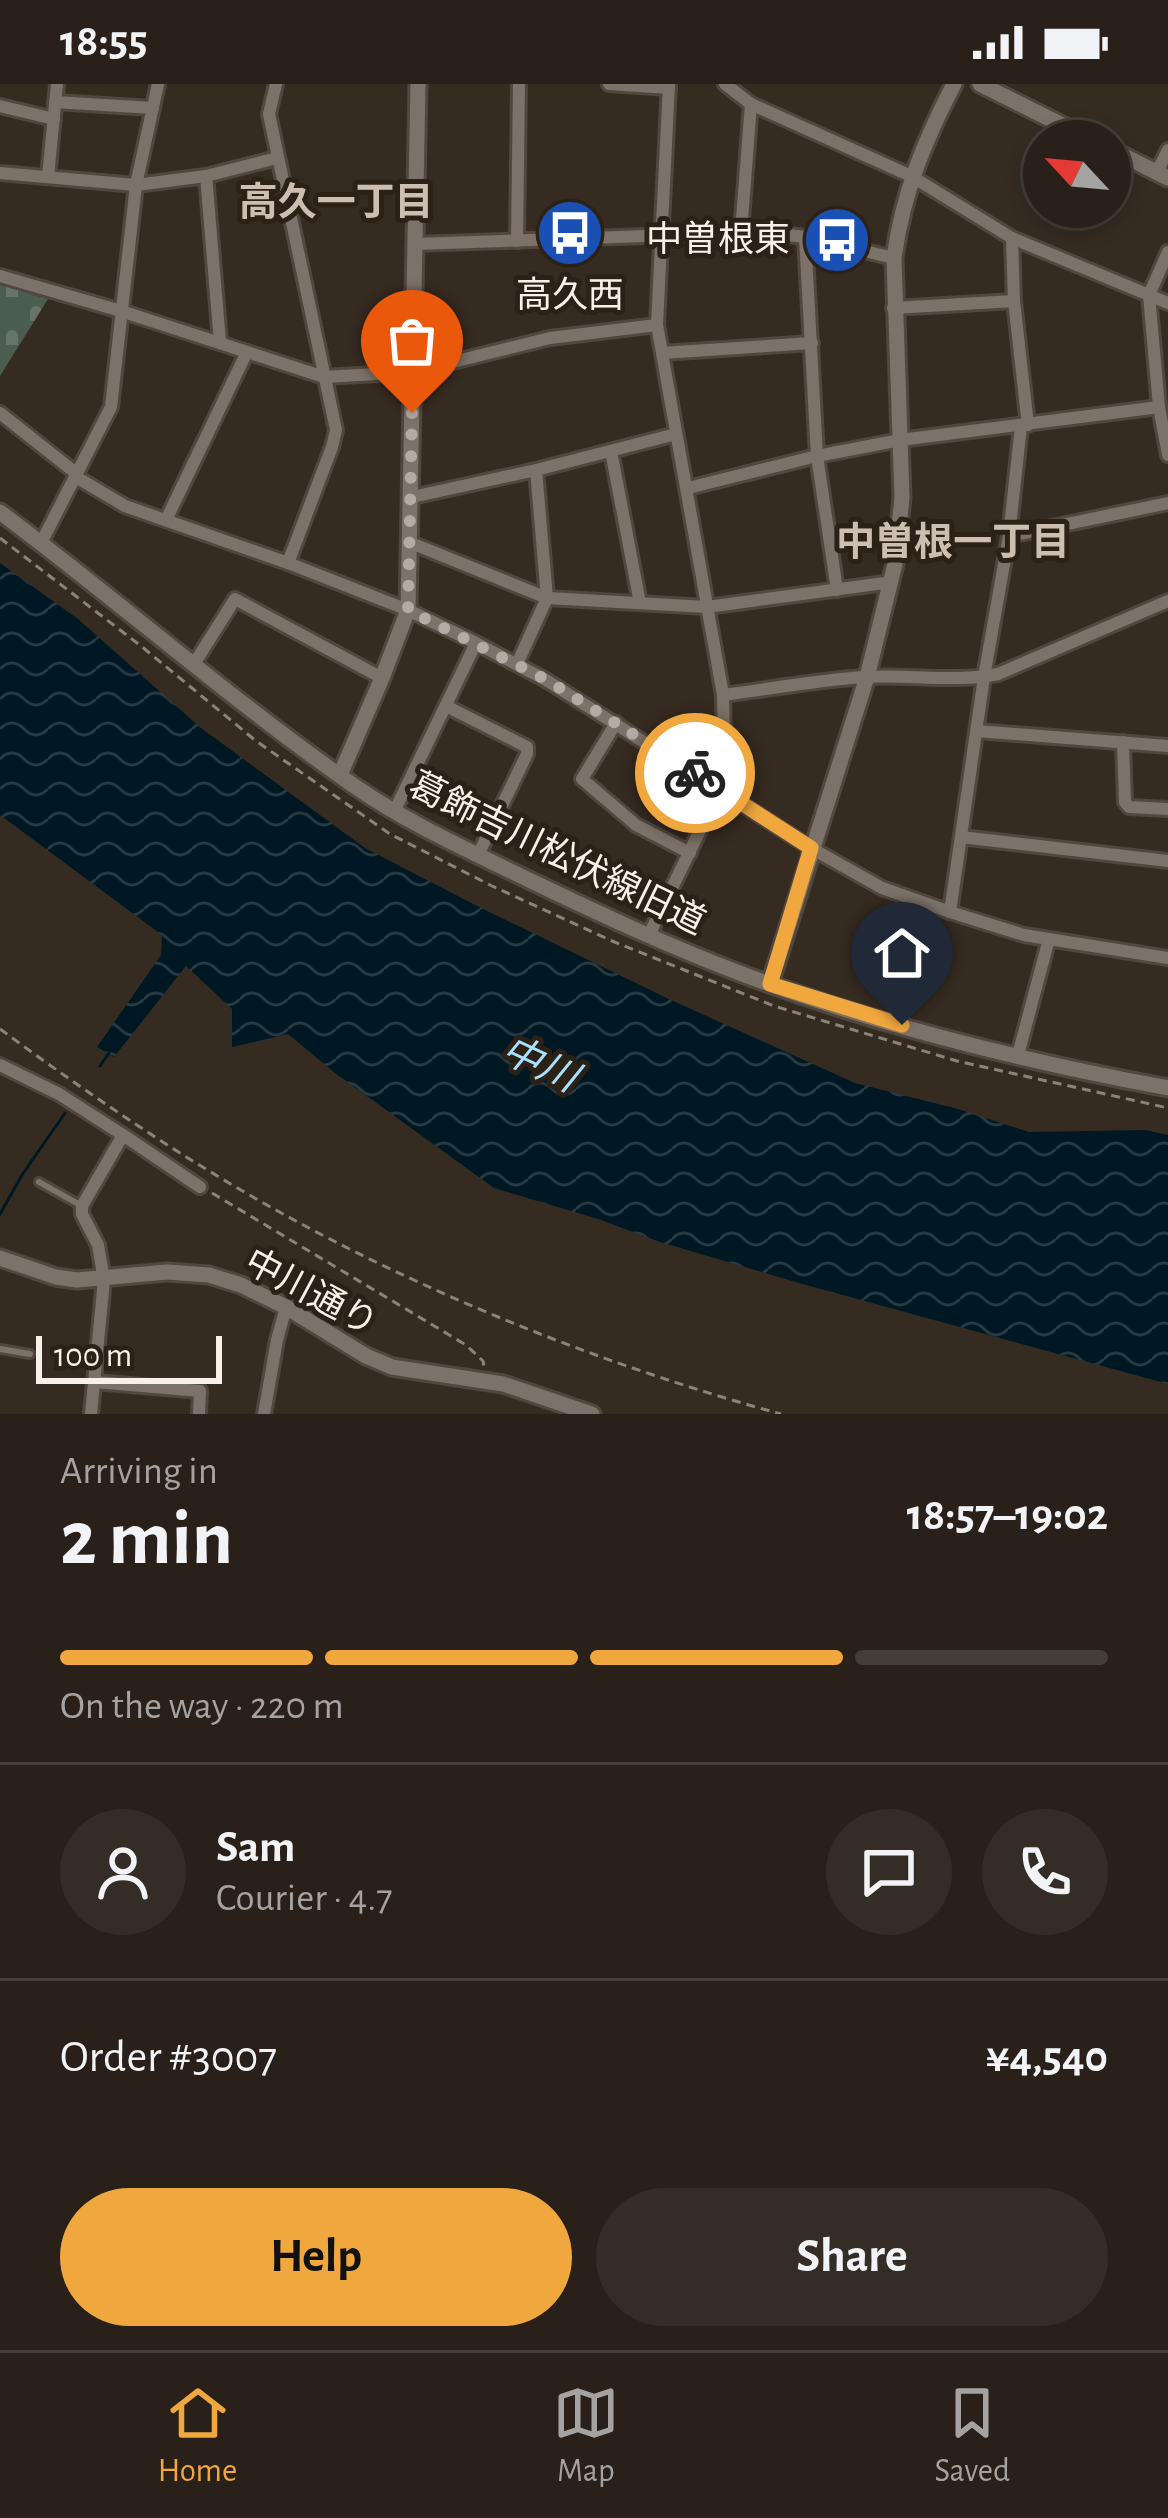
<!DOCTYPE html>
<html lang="en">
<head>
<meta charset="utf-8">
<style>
	body { margin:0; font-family:"Alegreya Sans","Noto Sans JP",sans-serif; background:#342d26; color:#f1f3f6; height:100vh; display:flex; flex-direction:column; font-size:45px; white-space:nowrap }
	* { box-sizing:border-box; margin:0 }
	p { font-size:39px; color:#a5a3a2 }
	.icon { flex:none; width:66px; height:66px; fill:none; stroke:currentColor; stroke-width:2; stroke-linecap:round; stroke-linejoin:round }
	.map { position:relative; height:1330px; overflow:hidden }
	.side { display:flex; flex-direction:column; background:#282019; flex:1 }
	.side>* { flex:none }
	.needle { width:78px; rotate:296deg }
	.fabs { position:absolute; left:1023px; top:36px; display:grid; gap:24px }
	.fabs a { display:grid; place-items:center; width:108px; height:108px; border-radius:50%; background:#282019; box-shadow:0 6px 18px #0003,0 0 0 3px #443e38; font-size:60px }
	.scale { position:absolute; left:36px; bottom:30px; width:186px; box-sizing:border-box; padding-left:12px; border:6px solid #f8f1ea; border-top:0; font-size:33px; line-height:42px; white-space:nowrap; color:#f8f1ea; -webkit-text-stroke:9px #2c2117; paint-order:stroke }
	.pin { position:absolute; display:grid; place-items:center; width:102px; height:102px; color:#fff; margin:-123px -51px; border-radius:50% 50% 50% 0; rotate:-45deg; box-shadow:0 0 12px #0007 }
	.pin .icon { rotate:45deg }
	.courier { position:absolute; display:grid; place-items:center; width:120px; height:120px; margin:-60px; border:9px solid #efa73e; border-radius:50%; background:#fff; color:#222; box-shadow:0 3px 15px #0007 }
	.head em { font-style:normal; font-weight:700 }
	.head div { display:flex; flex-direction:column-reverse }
	.head { display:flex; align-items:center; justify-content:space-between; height:204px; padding:0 60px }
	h1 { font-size:78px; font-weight:700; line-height:90px }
	.bar { display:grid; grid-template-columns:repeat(4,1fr); gap:18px 12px; align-content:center; height:144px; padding:0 60px }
	.bar i { height:15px; border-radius:9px; background:#443e38 }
	.bar .active { background:#efa73e }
	.bar p { grid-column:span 4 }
	.line { display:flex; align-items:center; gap:30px; padding:0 60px; border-top:3px solid #443e38 }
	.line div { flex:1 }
	.round { display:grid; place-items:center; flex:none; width:126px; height:126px; border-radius:63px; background:#342d26 }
	.primary-button { display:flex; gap:24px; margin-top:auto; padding:24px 60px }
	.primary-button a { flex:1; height:138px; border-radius:72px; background:#efa73e; color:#111; font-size:48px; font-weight:700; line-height:138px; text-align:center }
	.primary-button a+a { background:#342d26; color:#f1f3f6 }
	.status { display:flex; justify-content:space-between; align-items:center; height:84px; padding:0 60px; background:#282019; direction:ltr }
	.status svg { height:33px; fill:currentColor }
	.tabs { display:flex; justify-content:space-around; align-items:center; height:168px; border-top:3px solid #443e38; background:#282019; font-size:33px; color:#a5a3a2 }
	.tabs a { display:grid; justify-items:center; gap:6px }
	.tabs .active { color:#efa73e }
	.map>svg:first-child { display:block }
	.cemetery { fill:url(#cemetery-stones) }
	.water { fill:url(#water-waves) }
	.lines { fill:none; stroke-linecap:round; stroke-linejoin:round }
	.stream { stroke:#001823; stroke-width:3 }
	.service-casing { stroke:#51473d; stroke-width:12 }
	.minor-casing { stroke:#51473d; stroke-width:18 }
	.tertiary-casing { stroke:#51473d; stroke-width:21 }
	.path { stroke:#8b8279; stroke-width:3; stroke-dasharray:9 6; stroke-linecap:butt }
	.service { stroke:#7c7269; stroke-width:6 }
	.minor { stroke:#7c7269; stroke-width:12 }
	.tertiary { stroke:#7c7269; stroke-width:15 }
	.done { stroke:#b4aca4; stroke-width:12; stroke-dasharray:0 21.6 }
	.route { stroke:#efa73e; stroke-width:15 }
	.labels { text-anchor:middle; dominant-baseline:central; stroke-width:10; stroke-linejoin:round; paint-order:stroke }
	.poi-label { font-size:36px; fill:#f8f1ea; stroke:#2c2117; text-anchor:end }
	.street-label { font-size:36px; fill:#f8f1ea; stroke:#2c2117 }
	.neighbourhood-label { font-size:39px; font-weight:bold; fill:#cdbeb2; stroke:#2c2117 }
	.water-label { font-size:39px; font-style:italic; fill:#a6e2fd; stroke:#2c2117 }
</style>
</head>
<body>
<div class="status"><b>18:55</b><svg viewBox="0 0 49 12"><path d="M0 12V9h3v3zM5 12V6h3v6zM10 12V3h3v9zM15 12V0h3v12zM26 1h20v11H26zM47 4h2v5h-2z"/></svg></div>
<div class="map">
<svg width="1168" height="1330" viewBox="0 0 1168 1330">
	<defs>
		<pattern id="cemetery-stones" width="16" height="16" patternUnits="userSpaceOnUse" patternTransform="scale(3)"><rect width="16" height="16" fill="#4b5d4c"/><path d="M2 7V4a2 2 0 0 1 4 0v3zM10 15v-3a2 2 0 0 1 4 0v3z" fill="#667566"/></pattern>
		<pattern id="water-waves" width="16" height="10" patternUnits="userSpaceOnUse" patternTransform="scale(3)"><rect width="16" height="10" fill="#001823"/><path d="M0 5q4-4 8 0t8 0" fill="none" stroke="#263a43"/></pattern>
	</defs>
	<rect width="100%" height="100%" fill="#362b21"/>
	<polygon class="cemetery" points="0,200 48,215 0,292"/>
	<polygon class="water" points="0,479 78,535 201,644 365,764 479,823 671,916 855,999 958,1025 1029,1048 1145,1046 1168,1051 1168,1300 799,1199 660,1158 598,1135 494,1104 335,989 288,950 232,963 232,925 186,882 114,973 97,963 161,871 162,851 0,731"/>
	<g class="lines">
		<g class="stream">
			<polyline points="100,982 109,969"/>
			<polyline points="0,1130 22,1091 65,1029"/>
		</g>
		<g class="service-casing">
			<g id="service">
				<polyline points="39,1098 82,1122"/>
				<polyline points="0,1265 30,1270"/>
			</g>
		</g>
		<g class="minor-casing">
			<g id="minor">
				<polyline points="276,0 269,30 336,346 332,363 288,479"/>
				<polyline points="609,0 669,4"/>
				<polyline points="725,0 751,20 911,92 1012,154 1168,219"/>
				<polyline points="55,18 153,24"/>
				<polyline points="0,22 54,35"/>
				<polyline points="1157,88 1168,66"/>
				<polyline points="0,89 136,101 206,92 277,74"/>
				<polyline points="206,92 220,258"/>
				<polyline points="48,93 57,0"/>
				<polyline points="741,148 751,20"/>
				<polyline points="805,153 817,372 837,506"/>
				<polyline points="1012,154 1014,217 1028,341"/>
				<polyline points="517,157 519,0"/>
				<polyline points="415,160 766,148 805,153 894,174"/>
				<polyline points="1168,168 1149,211 1159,323 1168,371"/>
				<polyline points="0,192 121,227 324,293 412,288 550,254 657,241"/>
				<polyline points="893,224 1014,217"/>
				<polyline points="662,269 812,259"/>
				<polyline points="0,329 77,390"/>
				<polyline points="611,367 640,519"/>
				<polyline points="76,393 125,422 288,479 408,526 476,559 546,596 811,764 882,804 950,828 1024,851 1168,874"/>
				<polyline points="688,404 817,372 900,356 1159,323"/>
				<polyline points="412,413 536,386 676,350"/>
				<polyline points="166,436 247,268"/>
				<polyline points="1009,452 1168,419"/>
				<polyline points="41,459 111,323 136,101 158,0"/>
				<polyline points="411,459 547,514 707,523 892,498"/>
				<polyline points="194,580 235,515 382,594"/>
				<polyline points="517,580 547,514 536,386"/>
				<path d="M723 611C770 605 817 596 865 593 909 590 953 599 998 590L1168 517"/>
				<polyline points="446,622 527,663 527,670 478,771"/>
				<polyline points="616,639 582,695 636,741 690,769"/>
				<polyline points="977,647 1168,662"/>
				<polyline points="1123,658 1125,718 1129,723 1168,725"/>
				<polyline points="395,726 476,559"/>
				<polyline points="961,753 1168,777"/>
				<polyline points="950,828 984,593 1009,452 1021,342"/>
				<polyline points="649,851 725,695 723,611 657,241 669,0"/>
				<polyline points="1018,971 1049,855"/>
				<polyline points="0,981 59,1010 123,1051 82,1122 82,1130 98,1161 104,1196 91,1330"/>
				<polyline points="123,1051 200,1103"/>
				<polyline points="95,1298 200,1307 199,1330"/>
				<polyline points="264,1330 277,1256 286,1223"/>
			</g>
		</g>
		<g class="tertiary-casing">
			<g id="tertiary">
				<polyline points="980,0 1094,57"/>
				<polyline points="1110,65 1168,94"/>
				<path d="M0 428C119 517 231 616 353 701 407 739 470 767 529 796 598 829 666 861 737 888 875 941 1023 977 1168 1004"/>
				<polyline points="340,691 382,594 408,526 418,0"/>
				<path d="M770 900 867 593 895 480 902 414 894 174C903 109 924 58 954 0"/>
				<polyline points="0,1174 56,1193 77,1196 167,1188 209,1191 241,1201 286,1223 366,1272 392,1283 503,1300 592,1330"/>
			</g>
		</g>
		<g class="path">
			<polyline points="0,454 141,562 256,657 390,750 492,802 612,857 774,922 957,977 1168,1024"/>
			<path d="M0 945C71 997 144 1048 219 1093 389 1196 591 1278 781 1330"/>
			<polyline points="212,1109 466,1261 483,1277 484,1283"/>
		</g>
		<use href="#service" class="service"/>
		<use href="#minor" class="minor"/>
		<use href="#tertiary" class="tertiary"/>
	</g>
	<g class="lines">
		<polyline class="done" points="412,329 408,526 547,596 695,689"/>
		<polyline class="route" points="695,689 811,764 770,900 902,941"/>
	</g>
	<defs>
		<g id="bus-disc" transform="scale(3.45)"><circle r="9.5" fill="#1a4fb4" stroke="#2c2117"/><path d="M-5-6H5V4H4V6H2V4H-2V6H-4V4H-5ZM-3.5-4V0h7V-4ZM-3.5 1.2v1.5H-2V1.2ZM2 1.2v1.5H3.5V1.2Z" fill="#fff"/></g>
	</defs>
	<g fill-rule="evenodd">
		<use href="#bus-disc" x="570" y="149"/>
		<use href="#bus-disc" x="837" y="156"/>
	</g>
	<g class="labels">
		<g class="poi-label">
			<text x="790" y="156">中曽根東</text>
			<text x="570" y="212" text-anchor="middle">高久西</text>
		</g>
		<g class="street-label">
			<text transform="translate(557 770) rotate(26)">葛飾吉川松伏線旧道</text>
			<text transform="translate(311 1209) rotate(28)">中川通り</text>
		</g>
		<g class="neighbourhood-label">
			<text x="336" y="119">高久一丁目</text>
			<text x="953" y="459">中曽根一丁目</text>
		</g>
		<g class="water-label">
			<text transform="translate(539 981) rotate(25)">中川</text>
		</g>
	</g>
</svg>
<div class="fabs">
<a><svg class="needle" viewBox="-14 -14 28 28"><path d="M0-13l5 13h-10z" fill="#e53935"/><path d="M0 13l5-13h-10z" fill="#a5a3a2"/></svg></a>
</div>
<div class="scale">100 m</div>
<div class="pin" style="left:412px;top:329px;background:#ea580c"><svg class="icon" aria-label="bag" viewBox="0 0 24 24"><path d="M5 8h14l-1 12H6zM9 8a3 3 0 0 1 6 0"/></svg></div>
<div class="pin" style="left:902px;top:941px;background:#1f2937"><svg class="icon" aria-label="home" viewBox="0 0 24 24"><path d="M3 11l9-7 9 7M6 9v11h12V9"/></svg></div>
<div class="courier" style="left:695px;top:689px"><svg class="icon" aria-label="bike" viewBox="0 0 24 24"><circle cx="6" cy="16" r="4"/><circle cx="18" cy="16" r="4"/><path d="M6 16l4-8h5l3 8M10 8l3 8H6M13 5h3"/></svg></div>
</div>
<section class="side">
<div class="head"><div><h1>2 min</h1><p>Arriving in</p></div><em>18:57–19:02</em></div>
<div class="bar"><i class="active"></i><i class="active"></i><i class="active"></i><i></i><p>On the way · 220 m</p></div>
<div class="line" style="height:216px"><a class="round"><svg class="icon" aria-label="person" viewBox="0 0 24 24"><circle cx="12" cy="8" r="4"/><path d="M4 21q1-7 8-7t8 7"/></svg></a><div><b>Sam</b><p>Courier · 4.7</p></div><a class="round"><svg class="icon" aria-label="chat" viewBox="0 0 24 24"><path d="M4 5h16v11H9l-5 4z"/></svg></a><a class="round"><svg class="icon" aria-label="phone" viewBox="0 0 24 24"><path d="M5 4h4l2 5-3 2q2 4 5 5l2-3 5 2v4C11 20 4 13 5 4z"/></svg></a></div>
<div class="line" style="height:156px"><div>Order #3007</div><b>¥4,540</b></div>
<div class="primary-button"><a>Help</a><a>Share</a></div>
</section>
<nav class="tabs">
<a class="active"><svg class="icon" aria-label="home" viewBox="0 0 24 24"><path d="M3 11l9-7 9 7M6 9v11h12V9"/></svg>Home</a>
<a><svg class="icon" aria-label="map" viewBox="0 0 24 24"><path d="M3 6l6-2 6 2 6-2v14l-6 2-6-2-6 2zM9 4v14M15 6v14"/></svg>Map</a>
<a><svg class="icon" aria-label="saved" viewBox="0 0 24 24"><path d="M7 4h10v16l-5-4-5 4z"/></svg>Saved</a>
</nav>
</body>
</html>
